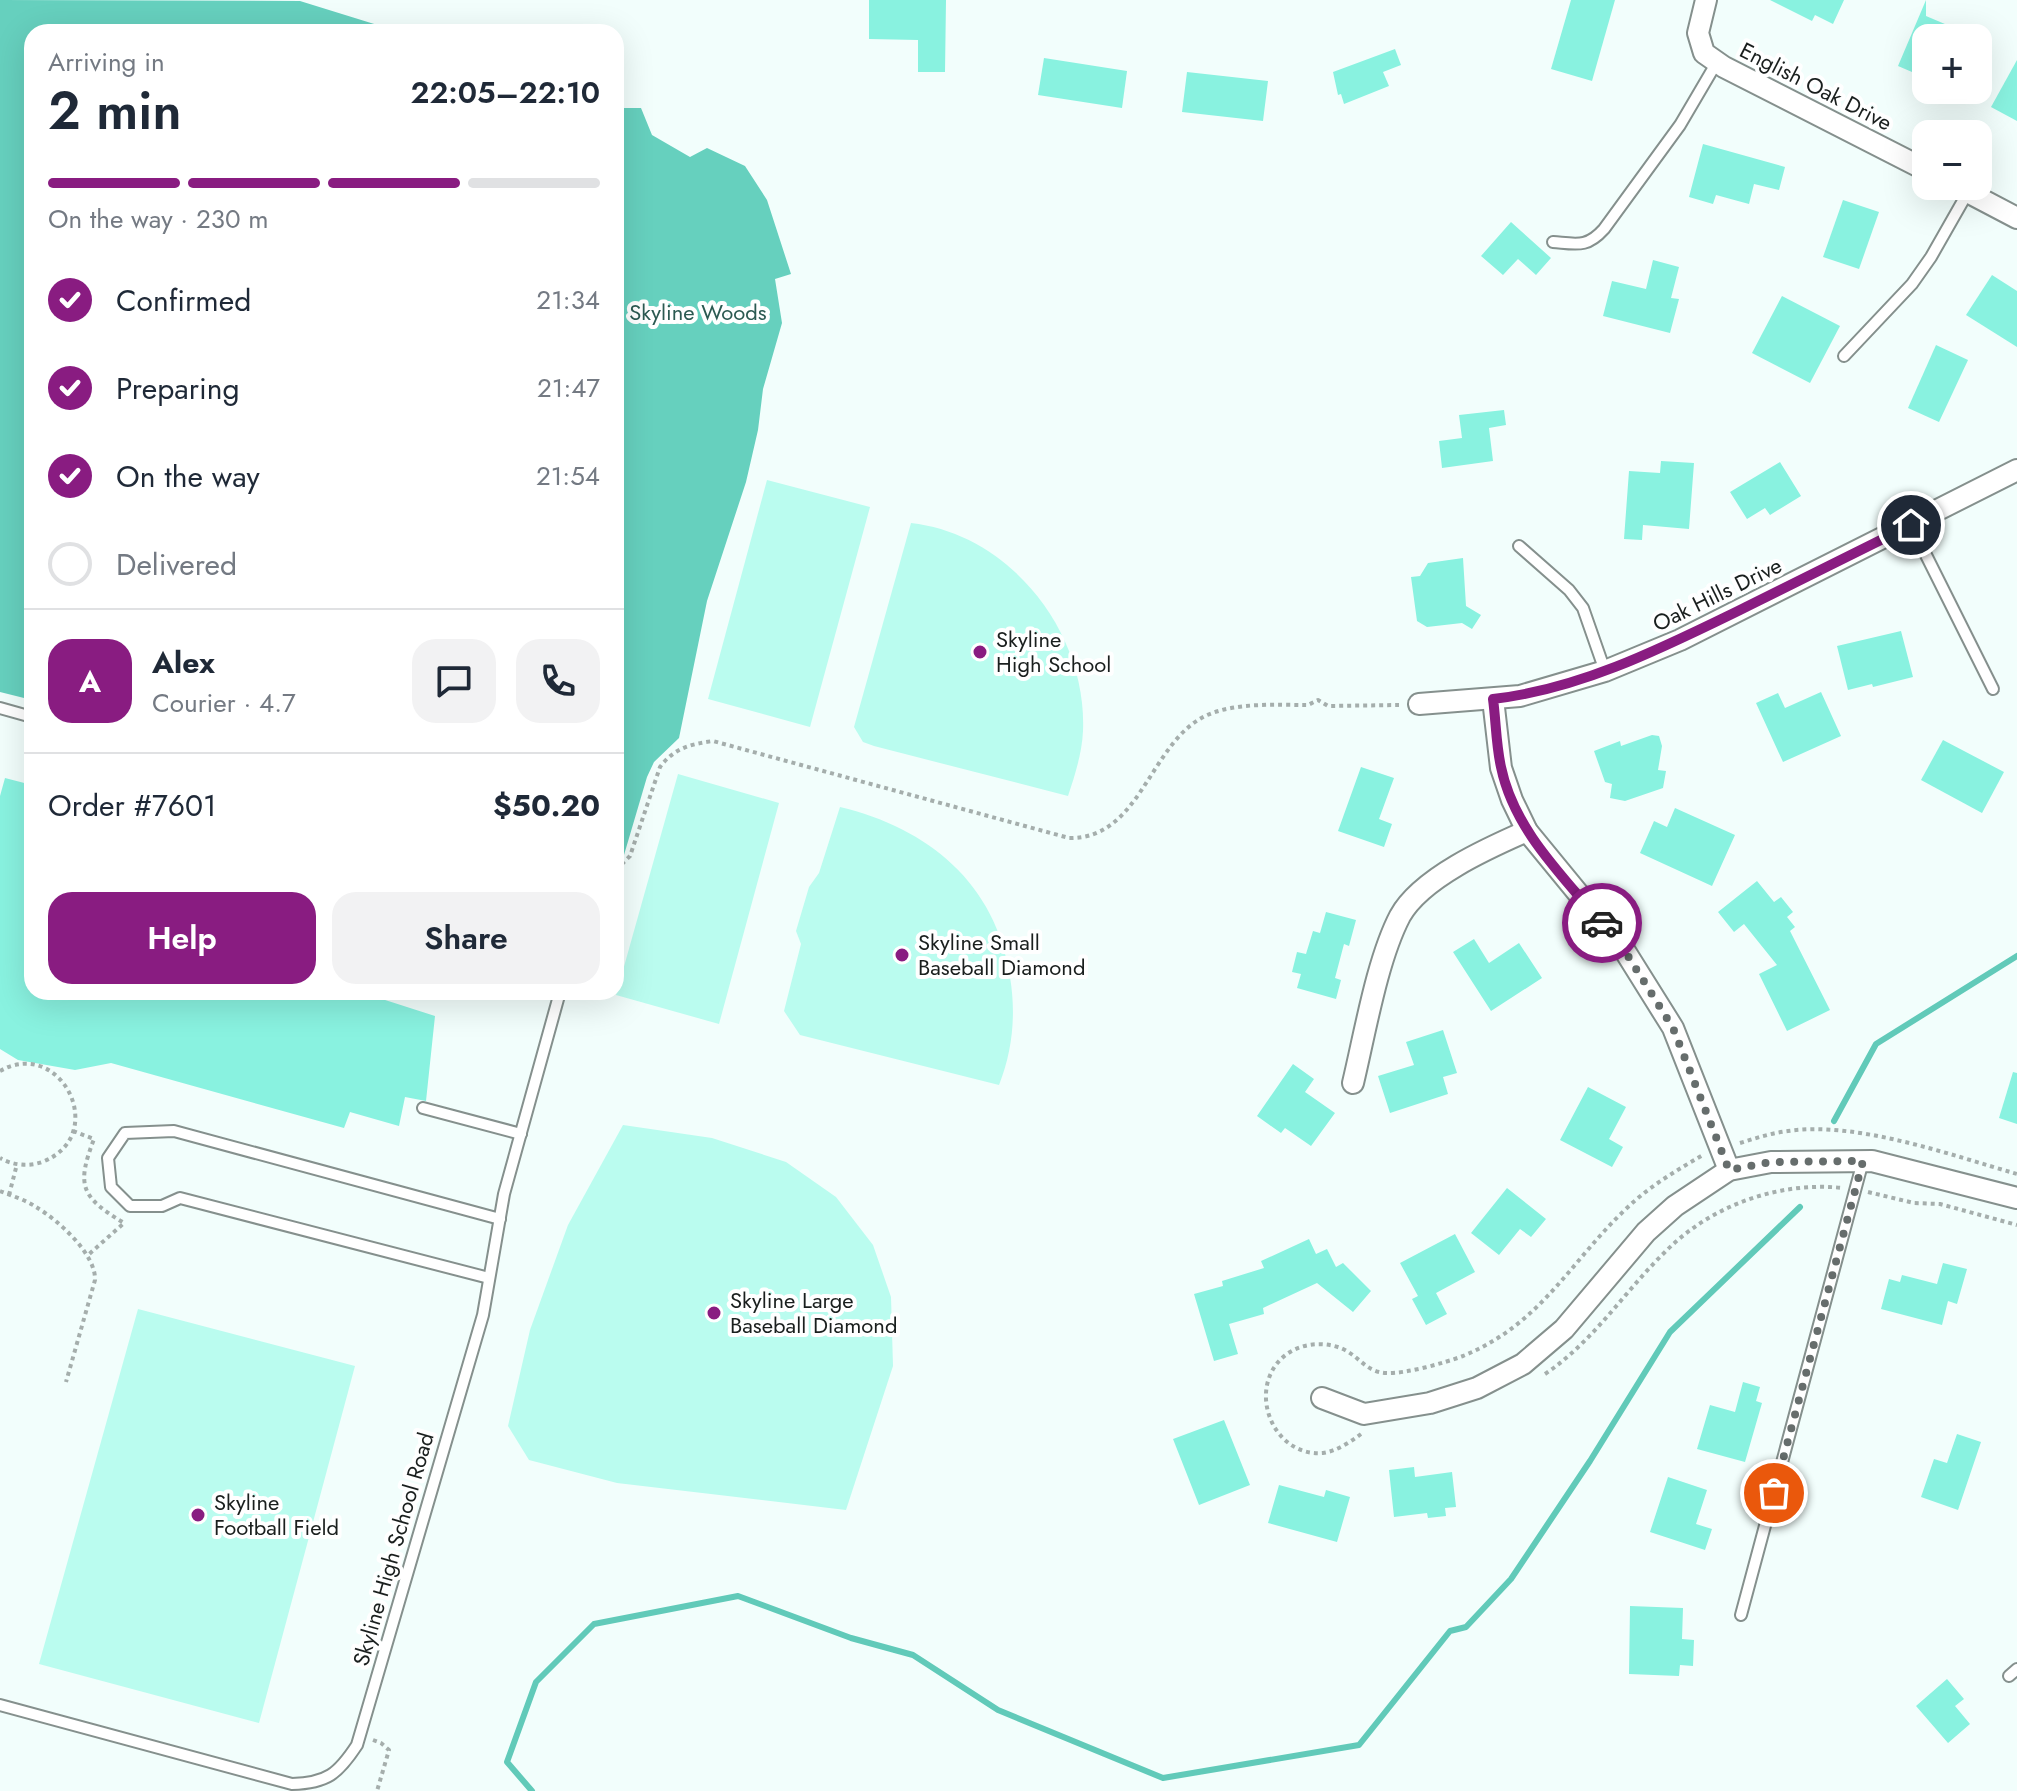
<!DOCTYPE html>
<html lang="en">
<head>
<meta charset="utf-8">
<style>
	body { margin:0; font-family:Jost,sans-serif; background:#f2f2f3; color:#1f2937; height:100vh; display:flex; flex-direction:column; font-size:30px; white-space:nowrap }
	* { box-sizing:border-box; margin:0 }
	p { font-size:26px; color:#747a83 }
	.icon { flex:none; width:44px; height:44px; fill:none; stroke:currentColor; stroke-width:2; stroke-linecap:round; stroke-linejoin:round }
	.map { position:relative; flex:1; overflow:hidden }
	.sheet { position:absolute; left:24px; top:24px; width:600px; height:976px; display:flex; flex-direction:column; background:#fff; border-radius:24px; box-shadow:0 8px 32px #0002 }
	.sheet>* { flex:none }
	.fabs { position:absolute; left:1912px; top:24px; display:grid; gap:16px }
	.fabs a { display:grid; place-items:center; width:80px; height:80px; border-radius:16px; background:#fff; box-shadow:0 8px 32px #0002; font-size:40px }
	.pin { position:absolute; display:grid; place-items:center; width:68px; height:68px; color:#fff; margin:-34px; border:4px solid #fff; border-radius:50%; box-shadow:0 2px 8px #0007 }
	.courier { position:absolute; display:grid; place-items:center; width:80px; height:80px; margin:-40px; border:6px solid #891c81; border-radius:50%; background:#fff; color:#222; box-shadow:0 2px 10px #0007 }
	.overview em { font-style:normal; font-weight:600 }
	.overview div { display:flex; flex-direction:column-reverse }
	.overview { display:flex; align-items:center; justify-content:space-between; height:136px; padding:0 24px }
	h1 { font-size:52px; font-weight:600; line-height:60px }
	.bar { display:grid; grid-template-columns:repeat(4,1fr); gap:12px 8px; align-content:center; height:96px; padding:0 24px }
	.bar i { height:10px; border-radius:6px; background:#e0e1e3 }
	.bar .on { background:#891c81 }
	.bar p { grid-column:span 4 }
	.line { display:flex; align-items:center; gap:20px; padding:0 24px; border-top:2px solid #e0e1e3 }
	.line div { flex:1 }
	.round { display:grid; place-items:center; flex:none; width:84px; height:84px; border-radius:24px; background:#f2f2f3 }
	ol { padding:0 24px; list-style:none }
	li { display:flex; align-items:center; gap:24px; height:88px }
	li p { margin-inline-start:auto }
	li .icon { padding:8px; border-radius:50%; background:#891c81; color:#fff; stroke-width:4 }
	li:last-child { color:#747a83 }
	li i { width:44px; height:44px; border:4px solid #e0e1e3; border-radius:50% }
	.primary-button { display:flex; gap:16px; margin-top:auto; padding:16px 24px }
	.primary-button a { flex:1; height:92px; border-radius:24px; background:#891c81; color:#fff; font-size:32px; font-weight:600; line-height:92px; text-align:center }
	.primary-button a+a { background:#f2f2f3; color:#1f2937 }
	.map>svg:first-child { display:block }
	.green { fill:#bafcef }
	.forest { fill:#66d0be }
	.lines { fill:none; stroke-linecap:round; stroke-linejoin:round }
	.stream { stroke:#61cab9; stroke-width:6 }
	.building { fill:#89f2e0 }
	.service-casing { stroke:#85908d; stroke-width:14 }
	.minor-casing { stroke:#85908d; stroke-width:24 }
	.path { stroke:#a5aeac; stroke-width:4; stroke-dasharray:4 4; stroke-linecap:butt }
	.service { stroke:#fff; stroke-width:10 }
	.minor { stroke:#fff; stroke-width:20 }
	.done { stroke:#666d6c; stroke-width:8; stroke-dasharray:0 14.4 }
	.route { stroke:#891c81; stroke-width:10 }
	.poi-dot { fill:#891c81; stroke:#fff; stroke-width:3 }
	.labels { text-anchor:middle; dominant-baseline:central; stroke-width:8; stroke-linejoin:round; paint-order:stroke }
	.street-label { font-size:22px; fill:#1a1f1e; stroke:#fff }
	.park-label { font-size:22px; fill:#2c5a52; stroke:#fff }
	.poi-label { font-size:22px; fill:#1a1f1e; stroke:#fff; text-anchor:start }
</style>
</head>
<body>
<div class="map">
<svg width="2017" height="1791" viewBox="0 0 2017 1791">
	<rect width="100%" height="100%" fill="#f2fefc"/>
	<g class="green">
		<polygon points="767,480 870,507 810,727 708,699"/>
		<path d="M911 523C1010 534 1087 632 1083 731 1082 753 1075 775 1068 796L874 746 863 742 854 727Z"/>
		<polygon points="678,774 779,803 719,1024 616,995"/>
		<path d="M840 807C928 828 996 883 1010 977 1016 1013 1013 1050 999 1085L800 1035 784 1011 801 944 796 931 809 887 819 873Z"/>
		<polygon points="623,1125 712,1138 786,1162 836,1197 873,1245 891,1297 893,1366 846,1510 617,1483 529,1460 508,1426 530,1330 568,1225"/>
		<polygon points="138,1309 355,1366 259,1723 39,1664"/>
	</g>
	<g class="forest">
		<polygon points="0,0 300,1 400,32 32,32 32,700 0,692"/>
		<polygon points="616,108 641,108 652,135 690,157 707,148 745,166 767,200 791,274 775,279 782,323 763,389 758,430 746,482 707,601 679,738 654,762 647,777 624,855 616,856"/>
	</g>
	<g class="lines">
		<g class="stream">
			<polyline points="1834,1121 1876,1044 2017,956"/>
			<polyline points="532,1791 507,1762 536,1682 594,1624 738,1596 851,1638 913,1655 998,1710 1163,1778 1359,1745 1450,1631 1466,1627 1511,1579 1590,1461 1670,1332 1800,1207"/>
		</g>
	</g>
	<g class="building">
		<polygon points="869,0 946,0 945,72 918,72 918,40 869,39"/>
		<polygon points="1571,0 1615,0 1592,81 1551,69"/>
		<polygon points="1770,0 1844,0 1833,24 1815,15 1812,21"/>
		<polygon points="1926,0 1926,16 1978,38 1926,38 1926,58 1919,75 1898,66"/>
		<polygon points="1395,49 1401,65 1383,72 1389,86 1344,104 1341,94 1338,95 1333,72"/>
		<polygon points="1044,58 1127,71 1122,108 1038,95"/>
		<polygon points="2017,60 2017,121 1991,107"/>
		<polygon points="1187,72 1268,81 1263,121 1182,112"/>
		<polygon points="1703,144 1785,167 1779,190 1754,184 1749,204 1716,195 1713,204 1689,197"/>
		<polygon points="1843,200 1879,212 1859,269 1823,257"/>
		<polygon points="1511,222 1551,258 1536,275 1518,259 1503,275 1481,256"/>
		<polygon points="1653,260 1679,267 1671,298 1679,299 1670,333 1603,316 1612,281 1646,289"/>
		<polygon points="1992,275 2017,291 2017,347 1966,315"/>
		<polygon points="1782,296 1840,326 1810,383 1752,353"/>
		<polygon points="1936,345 1968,360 1939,422 1908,408"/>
		<polygon points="1504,410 1506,425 1489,428 1493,461 1442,468 1439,441 1462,438 1459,415"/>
		<polygon points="1661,461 1694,463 1689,529 1643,525 1642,540 1624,539 1629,471 1660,473"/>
		<polygon points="1780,462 1801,496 1770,515 1765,508 1747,519 1730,492"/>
		<polygon points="1463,558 1466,606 1481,615 1472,629 1462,623 1427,627 1417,621 1411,577 1420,576 1428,563"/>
		<polygon points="1901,631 1913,677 1873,687 1872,684 1848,690 1837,646"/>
		<polygon points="1821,692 1841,736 1783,762 1756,703 1778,693 1785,708"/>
		<polygon points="1652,735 1659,736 1662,746 1658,770 1666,771 1663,788 1625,801 1610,798 1612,784 1605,782 1594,751 1620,741 1621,746"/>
		<polygon points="1943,740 2004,772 1982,813 1921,780"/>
		<polygon points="1361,767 1394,778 1379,819 1392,824 1384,847 1338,831"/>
		<polygon points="5,778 32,785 32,992 384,992 382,999 435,1016 426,1101 405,1097 399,1126 350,1112 344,1128 111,1063 75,1070 18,1060 0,1049 0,796"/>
		<polygon points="1675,808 1735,835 1712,886 1640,853 1654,821 1667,827"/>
		<polygon points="1757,881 1774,902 1781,897 1793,912 1787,917 1795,927 1790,931 1830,1010 1787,1031 1759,974 1777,965 1744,924 1734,932 1718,912"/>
		<polygon points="1326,912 1356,920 1349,946 1344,944 1335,978 1341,980 1336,999 1297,988 1301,974 1292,972 1297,952 1306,954 1313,931 1320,933"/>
		<polygon points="1474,939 1489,963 1519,943 1542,978 1491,1011 1453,952"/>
		<polygon points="1443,1030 1457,1073 1443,1077 1448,1094 1390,1113 1378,1076 1414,1065 1406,1042"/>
		<polygon points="1293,1064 1314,1079 1305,1092 1335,1113 1311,1146 1285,1128 1281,1133 1257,1116"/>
		<polygon points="2013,1072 2017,1073 2017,1124 1999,1118"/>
		<polygon points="1588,1087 1626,1107 1609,1139 1623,1147 1612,1167 1560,1140"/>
		<polygon points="1507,1188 1546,1219 1531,1237 1520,1229 1499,1255 1471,1233"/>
		<polygon points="1455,1234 1475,1272 1436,1293 1447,1314 1426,1325 1412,1299 1418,1296 1400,1263"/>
		<polygon points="1309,1239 1316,1254 1327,1249 1336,1267 1343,1263 1371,1291 1353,1312 1317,1283 1263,1308 1264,1314 1229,1324 1238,1354 1214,1361 1194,1294 1223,1286 1222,1281 1264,1268 1261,1261"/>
		<polygon points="1943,1263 1967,1269 1957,1304 1948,1301 1942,1325 1881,1309 1889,1279 1900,1282 1902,1275 1937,1284"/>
		<polygon points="1743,1382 1760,1387 1756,1401 1762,1403 1745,1462 1697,1449 1710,1405 1735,1412"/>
		<polygon points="1224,1420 1250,1485 1199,1505 1173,1439"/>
		<polygon points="1957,1434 1981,1442 1958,1510 1921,1497 1934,1459 1947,1463"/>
		<polygon points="1414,1467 1415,1477 1452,1472 1456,1507 1445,1508 1446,1516 1428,1518 1427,1513 1394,1517 1389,1470"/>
		<polygon points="1668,1477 1707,1490 1696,1524 1712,1529 1705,1550 1650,1532"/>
		<polygon points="1279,1485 1324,1497 1326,1490 1350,1497 1337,1542 1268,1523"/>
		<polygon points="1630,1606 1683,1608 1682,1639 1694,1640 1693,1666 1680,1665 1679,1676 1629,1674"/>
		<polygon points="1947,1679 1964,1699 1955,1706 1970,1724 1948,1743 1916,1706"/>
	</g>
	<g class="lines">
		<g class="service-casing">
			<g id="service">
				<path d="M1553 242C1577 244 1587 248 1604 229L1680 125 1717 62"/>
				<polyline points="1844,356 1912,284 1931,257 1968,192"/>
				<polyline points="1911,525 1993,689"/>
				<polyline points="1519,546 1569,590 1583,608 1605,671"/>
				<polyline points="0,708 32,717"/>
				<polyline points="423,1108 521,1134"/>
				<polyline points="489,1278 180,1198 162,1206 130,1206 111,1187 108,1158 125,1133 174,1131 500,1219"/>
				<polyline points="1741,1615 1863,1161"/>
				<polyline points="2009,1676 2017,1669"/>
				<path d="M0 1705 292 1784C327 1783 338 1774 357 1745L483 1315 504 1194 560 992"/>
			</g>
		</g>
		<g class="minor-casing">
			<g id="minor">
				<polyline points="1706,0 1698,33 1704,53 1724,67 1926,170"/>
				<polyline points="1956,186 2017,218"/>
				<polyline points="1493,699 1501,768 1512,800 1527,831 1623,948 1673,1028 1729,1170"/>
				<polyline points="1419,704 1520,696 1605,671 1680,640 2017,470"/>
				<path d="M1353 1083C1365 1033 1377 960 1400 916 1421 878 1488 848 1527 831"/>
				<polyline points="1322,1398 1364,1414 1430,1403 1477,1388 1523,1364 1564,1329 1646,1232 1675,1206 1729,1170 1771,1162 1872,1161 2017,1198"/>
			</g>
		</g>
		<g class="path">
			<path d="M616 870 630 856 660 767C674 748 691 744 713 741L1069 838C1141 839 1149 744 1205 716 1235 702 1276 705 1308 705L1318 700 1328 706 1399 705"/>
			<path d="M0 1071C61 1036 111 1136 42 1162 28 1167 12 1165 0 1158"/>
			<path d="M73 1131 94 1139C76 1186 81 1197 124 1223L87 1256"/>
			<path d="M1740 1143C1756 1138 1772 1133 1788 1131 1857 1121 1951 1155 2017 1174"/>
			<path d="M0 1191C12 1196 26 1200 36 1207 58 1220 96 1254 95 1280L66 1382"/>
			<polyline points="1868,1192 1914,1203 1940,1204 2017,1225"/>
			<polyline points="9,1195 17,1164"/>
			<path d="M1545 1374C1594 1341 1624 1292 1665 1252 1710 1206 1778 1181 1843 1188"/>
			<path d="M1361 1434C1350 1442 1337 1451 1323 1453 1273 1457 1247 1391 1282 1358 1298 1343 1325 1340 1345 1350 1360 1358 1367 1372 1386 1373 1406 1374 1444 1363 1463 1356 1543 1323 1570 1261 1628 1207 1650 1186 1677 1170 1703 1155"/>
			<polyline points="373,1740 381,1743 389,1750 377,1791"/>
		</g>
		<use href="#service" class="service"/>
		<use href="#minor" class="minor"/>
	</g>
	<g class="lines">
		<polyline class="done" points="1602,923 1623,948 1673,1028 1729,1170 1771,1162 1863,1161 1774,1493"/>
		<path class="route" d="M1602 923C1563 876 1514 830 1501 767 1496 745 1496 721 1493 699 1582 689 1666 646 1746 607 1801 580 1856 552 1911 525"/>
	</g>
	<g class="poi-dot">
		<circle cx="980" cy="652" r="8"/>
		<circle cx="902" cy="955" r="8"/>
		<circle cx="714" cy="1313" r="8"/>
		<circle cx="198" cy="1515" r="8"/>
	</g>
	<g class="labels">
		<g class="street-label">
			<text transform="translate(1816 86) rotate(27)">English Oak Drive</text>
			<text transform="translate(1717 594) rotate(-26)">Oak Hills Drive</text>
			<text transform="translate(393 1549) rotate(-74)">Skyline High School Road</text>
		</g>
		<g class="park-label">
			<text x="698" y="312">Skyline Woods</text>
		</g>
		<g class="poi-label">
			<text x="996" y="639">Skyline<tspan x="996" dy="25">High School</tspan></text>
			<text x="918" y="942">Skyline Small<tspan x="918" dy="25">Baseball Diamond</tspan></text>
			<text x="730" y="1300">Skyline Large<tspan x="730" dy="25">Baseball Diamond</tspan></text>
			<text x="214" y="1502">Skyline<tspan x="214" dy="25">Football Field</tspan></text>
		</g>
	</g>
</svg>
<div class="fabs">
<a>+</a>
<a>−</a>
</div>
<div class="pin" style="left:1774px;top:1493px;background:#ea580c"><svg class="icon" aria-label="bag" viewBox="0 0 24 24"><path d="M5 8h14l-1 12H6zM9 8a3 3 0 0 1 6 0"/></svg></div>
<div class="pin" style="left:1911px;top:525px;background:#1f2937"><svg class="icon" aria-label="home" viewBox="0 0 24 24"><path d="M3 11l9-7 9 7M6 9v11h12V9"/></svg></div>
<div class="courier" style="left:1602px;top:923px"><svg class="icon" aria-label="car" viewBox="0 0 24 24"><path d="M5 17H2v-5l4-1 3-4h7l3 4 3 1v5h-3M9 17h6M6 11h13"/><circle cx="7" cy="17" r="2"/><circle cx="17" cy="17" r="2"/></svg></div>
<section class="sheet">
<div class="overview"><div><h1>2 min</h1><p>Arriving in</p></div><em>22:05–22:10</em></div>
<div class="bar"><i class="on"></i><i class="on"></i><i class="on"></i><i></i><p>On the way · 230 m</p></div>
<ol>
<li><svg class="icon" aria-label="check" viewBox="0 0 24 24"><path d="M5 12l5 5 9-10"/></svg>Confirmed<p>21:34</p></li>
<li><svg class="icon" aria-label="check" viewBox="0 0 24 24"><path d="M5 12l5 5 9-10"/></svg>Preparing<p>21:47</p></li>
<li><svg class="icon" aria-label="check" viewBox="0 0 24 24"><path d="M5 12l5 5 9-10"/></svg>On the way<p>21:54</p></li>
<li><i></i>Delivered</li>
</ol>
<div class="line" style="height:144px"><b class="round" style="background:#891c81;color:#fff">A</b><div><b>Alex</b><p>Courier · 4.7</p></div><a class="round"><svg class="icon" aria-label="chat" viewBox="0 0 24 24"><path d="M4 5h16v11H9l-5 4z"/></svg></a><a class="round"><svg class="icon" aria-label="phone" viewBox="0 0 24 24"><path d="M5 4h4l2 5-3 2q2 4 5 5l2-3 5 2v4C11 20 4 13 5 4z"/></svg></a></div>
<div class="line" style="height:104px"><div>Order #7601</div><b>$50.20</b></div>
<div class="primary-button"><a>Help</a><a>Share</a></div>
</section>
</div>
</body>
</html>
